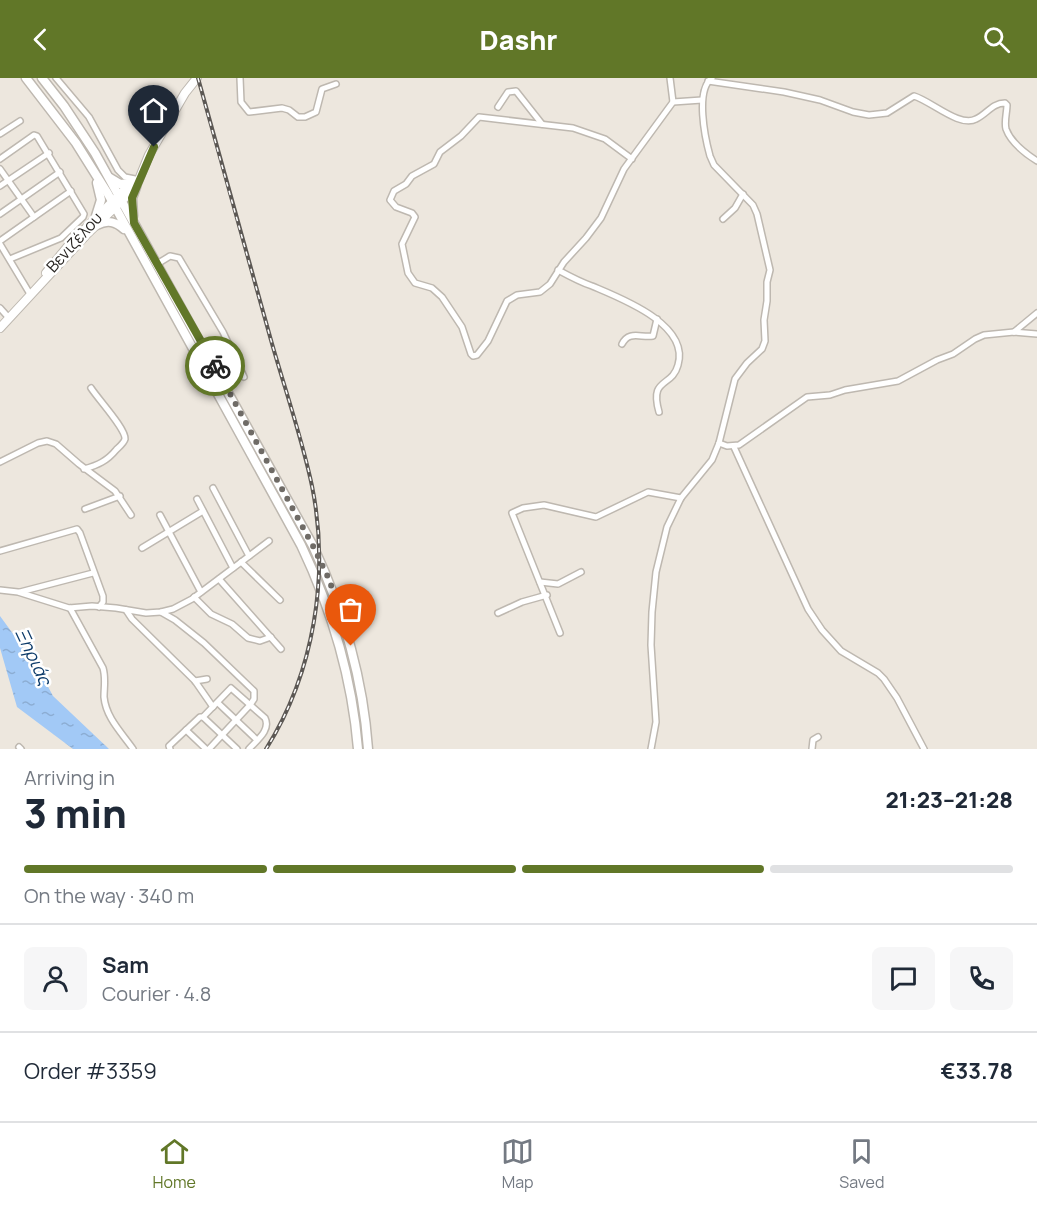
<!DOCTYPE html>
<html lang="en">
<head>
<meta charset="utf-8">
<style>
	body { margin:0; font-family:Manrope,sans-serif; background:#f6f6f7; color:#1f2937; height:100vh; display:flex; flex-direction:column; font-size:22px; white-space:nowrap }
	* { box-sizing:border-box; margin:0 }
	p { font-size:20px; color:#747a83 }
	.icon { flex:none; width:33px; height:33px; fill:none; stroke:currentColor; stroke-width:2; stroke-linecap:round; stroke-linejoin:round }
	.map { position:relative; height:671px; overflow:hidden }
	.side { display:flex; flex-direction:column; background:#fff; flex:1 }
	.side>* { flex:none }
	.pin { position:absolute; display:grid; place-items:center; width:51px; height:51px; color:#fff; margin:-62px -26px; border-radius:50% 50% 50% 0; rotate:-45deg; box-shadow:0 0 6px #0007 }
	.pin .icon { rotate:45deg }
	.courier { position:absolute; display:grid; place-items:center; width:60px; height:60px; margin:-30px; border:4px solid #617728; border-radius:50%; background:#fff; color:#222; box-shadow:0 2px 8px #0007 }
	.headline em { font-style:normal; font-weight:800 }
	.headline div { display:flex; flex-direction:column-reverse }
	.headline { display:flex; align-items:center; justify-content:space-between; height:102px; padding:0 24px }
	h1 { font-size:39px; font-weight:800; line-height:45px }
	.bar { display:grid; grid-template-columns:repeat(4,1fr); gap:9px 6px; align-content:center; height:72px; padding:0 24px }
	.bar i { height:8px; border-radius:4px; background:#e0e1e3 }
	.bar .active { background:#617728 }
	.bar p { grid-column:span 4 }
	.line { display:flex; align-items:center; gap:15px; padding:0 24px; border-top:2px solid #e0e1e3 }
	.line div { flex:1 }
	.round { display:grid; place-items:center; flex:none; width:63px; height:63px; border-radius:9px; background:#f6f6f7 }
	header { display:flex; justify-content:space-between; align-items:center; height:78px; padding:0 24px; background:#617728; color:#fff; font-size:27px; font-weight:800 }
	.menu { display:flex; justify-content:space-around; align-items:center; height:84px; border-top:2px solid #e0e1e3; background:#fff; font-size:16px; color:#747a83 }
	.menu a { display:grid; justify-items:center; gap:3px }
	.menu .active { color:#617728 }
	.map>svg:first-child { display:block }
	.water { fill:url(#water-ripples) }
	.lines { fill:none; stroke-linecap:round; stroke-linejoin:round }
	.street-casing { stroke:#beb8b0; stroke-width:8 }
	.secondary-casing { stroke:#beb8b0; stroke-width:10 }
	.primary-casing { stroke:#beb8b0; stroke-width:11 }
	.street { stroke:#fff; stroke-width:5 }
	.secondary { stroke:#fff; stroke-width:8 }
	.primary { stroke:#fff; stroke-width:8 }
	.rail-casing { stroke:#5c5854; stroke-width:4 }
	.rail { stroke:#fff; stroke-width:1.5; stroke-dasharray:4.5; stroke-linecap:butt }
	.done { stroke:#6f6b66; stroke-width:6; stroke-dasharray:0 10.8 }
	.route { stroke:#617728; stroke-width:8 }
	.labels { text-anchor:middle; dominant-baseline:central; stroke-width:5; stroke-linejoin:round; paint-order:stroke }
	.street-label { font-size:16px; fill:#2b2825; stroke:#fff }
	.water-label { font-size:18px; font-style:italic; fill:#0d3b6a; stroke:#fff }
</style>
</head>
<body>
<header><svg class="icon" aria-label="back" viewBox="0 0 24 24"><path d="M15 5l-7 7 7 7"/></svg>Dashr<svg class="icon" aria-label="search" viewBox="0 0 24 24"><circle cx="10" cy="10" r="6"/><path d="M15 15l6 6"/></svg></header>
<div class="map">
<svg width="1037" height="671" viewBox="0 0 1037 671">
	<defs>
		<pattern id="water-ripples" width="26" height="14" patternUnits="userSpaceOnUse" patternTransform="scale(1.5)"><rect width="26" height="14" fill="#a2c9f6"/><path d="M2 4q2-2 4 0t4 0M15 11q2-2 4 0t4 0" fill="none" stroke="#8cadd3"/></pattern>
	</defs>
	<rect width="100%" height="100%" fill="#ede7de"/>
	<polygon class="water" points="0,538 38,590 53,618 109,671 73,671 17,629 0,570"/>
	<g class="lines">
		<g class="street-casing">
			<g id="street">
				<polyline points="56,0 89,39 118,92 125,99 135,101"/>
				<polyline points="240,0 241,24 249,34 282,30 289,32 298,39 305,39 316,34 322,11 336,6"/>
				<path d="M708 3 784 14 820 22 853 34 869 37 887 35 914 18C931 23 960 50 976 41 987 36 992 25 1005 25L1007 27C1007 34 1004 44 1006 51 1011 65 1026 76 1037 83"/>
				<polyline points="673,24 702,22"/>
				<polyline points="498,29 508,14 516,13 542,46"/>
				<polyline points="0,56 20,43"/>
				<polyline points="0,81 34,57 37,58 84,136 83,139 61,160 10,181"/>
				<polyline points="632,81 605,61 573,50 479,39 461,58 440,74 434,86 412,98 406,106 394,113 390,122 396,129 412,135 415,139 402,166 408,195 415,205 432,210 442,219 462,249 471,276 473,278 477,277 488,263 507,223 517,217 540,214 550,206 564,184 586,160 601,140 624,91 673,24 670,0"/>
				<polyline points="0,91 34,139"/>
				<polyline points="0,108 49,75"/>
				<polyline points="0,136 60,94"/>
				<polyline points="723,141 735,130 743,116"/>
				<polyline points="0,163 71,113"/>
				<polyline points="0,166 30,216"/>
				<polyline points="157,186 170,178 179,180 223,254 244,299"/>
				<path d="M558 192C569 198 580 204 592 208 620 220 690 246 678 287 672 310 649 299 659 334"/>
				<polyline points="0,230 9,240"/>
				<polyline points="1014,254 1037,235"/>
				<path d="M622 266C629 252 641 260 653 258L657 241"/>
				<polyline points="719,365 727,368 739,367 807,319 830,317 845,312 898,303 937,282 953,276 975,261 984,257 1014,254 1037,256"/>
				<polyline points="734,369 808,531 822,552 841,573 878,595 884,601 897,620 924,671"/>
				<polyline points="0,384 38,365 47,363 56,366 79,386 115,413 131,437"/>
				<path d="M84 391C98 387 107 383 116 372 119 369 124 365 125 361 126 351 98 321 91 310"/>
				<polyline points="213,410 249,478"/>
				<polyline points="197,421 233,490"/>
				<polyline points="85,431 120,418"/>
				<polyline points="160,437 201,514"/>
				<polyline points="142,470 203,433"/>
				<polyline points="0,473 77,451 80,455 103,518 103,524 99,529"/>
				<polyline points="241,484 280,522"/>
				<polyline points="219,501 281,571"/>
				<polyline points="540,504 558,506 581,494"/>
				<polyline points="0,512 18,514 69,530 92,528 116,530 146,535 161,534 173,531 192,521 269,463"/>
				<polyline points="20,514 93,495"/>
				<polyline points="194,519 211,536 232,546 248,560 260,563 271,559"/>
				<path d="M70 530 103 590C106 600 104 609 104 619 106 640 122 655 133 671"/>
				<polyline points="126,532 132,541 195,603 213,629"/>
				<polyline points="161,534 175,542 204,565 254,613 254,621 250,627 209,671"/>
				<polyline points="498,535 522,524 547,517"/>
				<polyline points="560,555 512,435 523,430 544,427 596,439 648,414 681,420"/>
				<polyline points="195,603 207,601"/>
				<polyline points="218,625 257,662"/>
				<polyline points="203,639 237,671"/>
				<polyline points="186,652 206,671"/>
				<polyline points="19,669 21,671"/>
				<path d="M170 671 169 668 200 639H203L231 610 265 640C271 652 257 662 249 671"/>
				<path d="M651 671 656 644 651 567 652 534 656 494 667 449 681 420 712 382 719 365 735 301 747 285 762 271 765 263 764 242 767 223V204L770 192 757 136 753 127 714 87 710 78C705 60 695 12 712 0"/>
				<polyline points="812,671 813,662 818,659"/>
			</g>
		</g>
		<g class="secondary-casing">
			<g id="secondary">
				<polyline points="46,195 69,167 132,104"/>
				<polyline points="0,250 86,157 136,109 149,77 185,15 197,0"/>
			</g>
		</g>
		<g class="primary-casing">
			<g id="primary">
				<path d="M26 0 76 65 108 116 301 467C332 532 352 599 358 671"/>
				<path d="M42 0 64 28 95 75 313 468C343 532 363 600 368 671"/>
				<polyline points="110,100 120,106 132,105"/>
				<polyline points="96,138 101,122 97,105"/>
				<polyline points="133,138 132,120 136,109"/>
				<path d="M97 147C108 141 116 144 124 151"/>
			</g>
		</g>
		<use href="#street" class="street"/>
		<use href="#secondary" class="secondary"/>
		<use href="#primary" class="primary"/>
		<g class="rail-casing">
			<path id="rail" d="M198 0C221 85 245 170 269 255 283 306 301 356 312 408 330 497 314 595 266 671"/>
		</g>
		<use href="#rail" class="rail"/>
	</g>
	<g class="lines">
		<polyline class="done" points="215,288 313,468 329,501 351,568"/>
		<polyline class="route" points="154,69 132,120 134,145 215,288"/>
	</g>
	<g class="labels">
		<g class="street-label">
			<text transform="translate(74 164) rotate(-48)">Βενιζέλου</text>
		</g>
		<g class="water-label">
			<text transform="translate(34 578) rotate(65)">Ξηριάς</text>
		</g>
	</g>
</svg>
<div class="pin" style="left:351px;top:568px;background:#ea580c"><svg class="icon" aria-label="bag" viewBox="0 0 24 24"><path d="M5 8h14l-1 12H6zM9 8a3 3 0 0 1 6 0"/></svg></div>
<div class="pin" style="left:154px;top:69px;background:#1f2937"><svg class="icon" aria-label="home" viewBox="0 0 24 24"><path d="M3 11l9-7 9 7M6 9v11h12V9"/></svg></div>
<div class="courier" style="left:215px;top:288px"><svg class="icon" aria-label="bike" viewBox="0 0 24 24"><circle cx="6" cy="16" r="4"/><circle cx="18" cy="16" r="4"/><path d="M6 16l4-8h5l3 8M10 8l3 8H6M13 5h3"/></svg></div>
</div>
<section class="side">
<div class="headline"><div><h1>3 min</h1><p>Arriving in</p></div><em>21:23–21:28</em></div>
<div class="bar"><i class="active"></i><i class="active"></i><i class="active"></i><i></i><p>On the way · 340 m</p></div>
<div class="line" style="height:108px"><a class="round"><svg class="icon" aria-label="person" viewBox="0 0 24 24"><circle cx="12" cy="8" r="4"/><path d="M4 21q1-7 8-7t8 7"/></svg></a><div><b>Sam</b><p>Courier · 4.8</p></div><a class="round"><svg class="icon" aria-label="chat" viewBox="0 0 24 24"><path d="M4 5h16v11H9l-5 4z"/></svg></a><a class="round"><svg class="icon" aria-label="phone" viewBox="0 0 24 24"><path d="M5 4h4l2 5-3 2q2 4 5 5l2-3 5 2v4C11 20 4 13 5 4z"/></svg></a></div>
<div class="line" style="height:78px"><div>Order #3359</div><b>€33.78</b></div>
</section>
<nav class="menu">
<a class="active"><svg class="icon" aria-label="home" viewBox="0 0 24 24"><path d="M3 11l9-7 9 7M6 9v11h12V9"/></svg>Home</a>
<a><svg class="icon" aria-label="map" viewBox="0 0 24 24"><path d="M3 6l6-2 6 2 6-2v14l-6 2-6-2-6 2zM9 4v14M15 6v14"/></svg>Map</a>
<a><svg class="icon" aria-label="saved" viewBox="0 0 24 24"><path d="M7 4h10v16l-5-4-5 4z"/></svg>Saved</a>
</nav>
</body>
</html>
